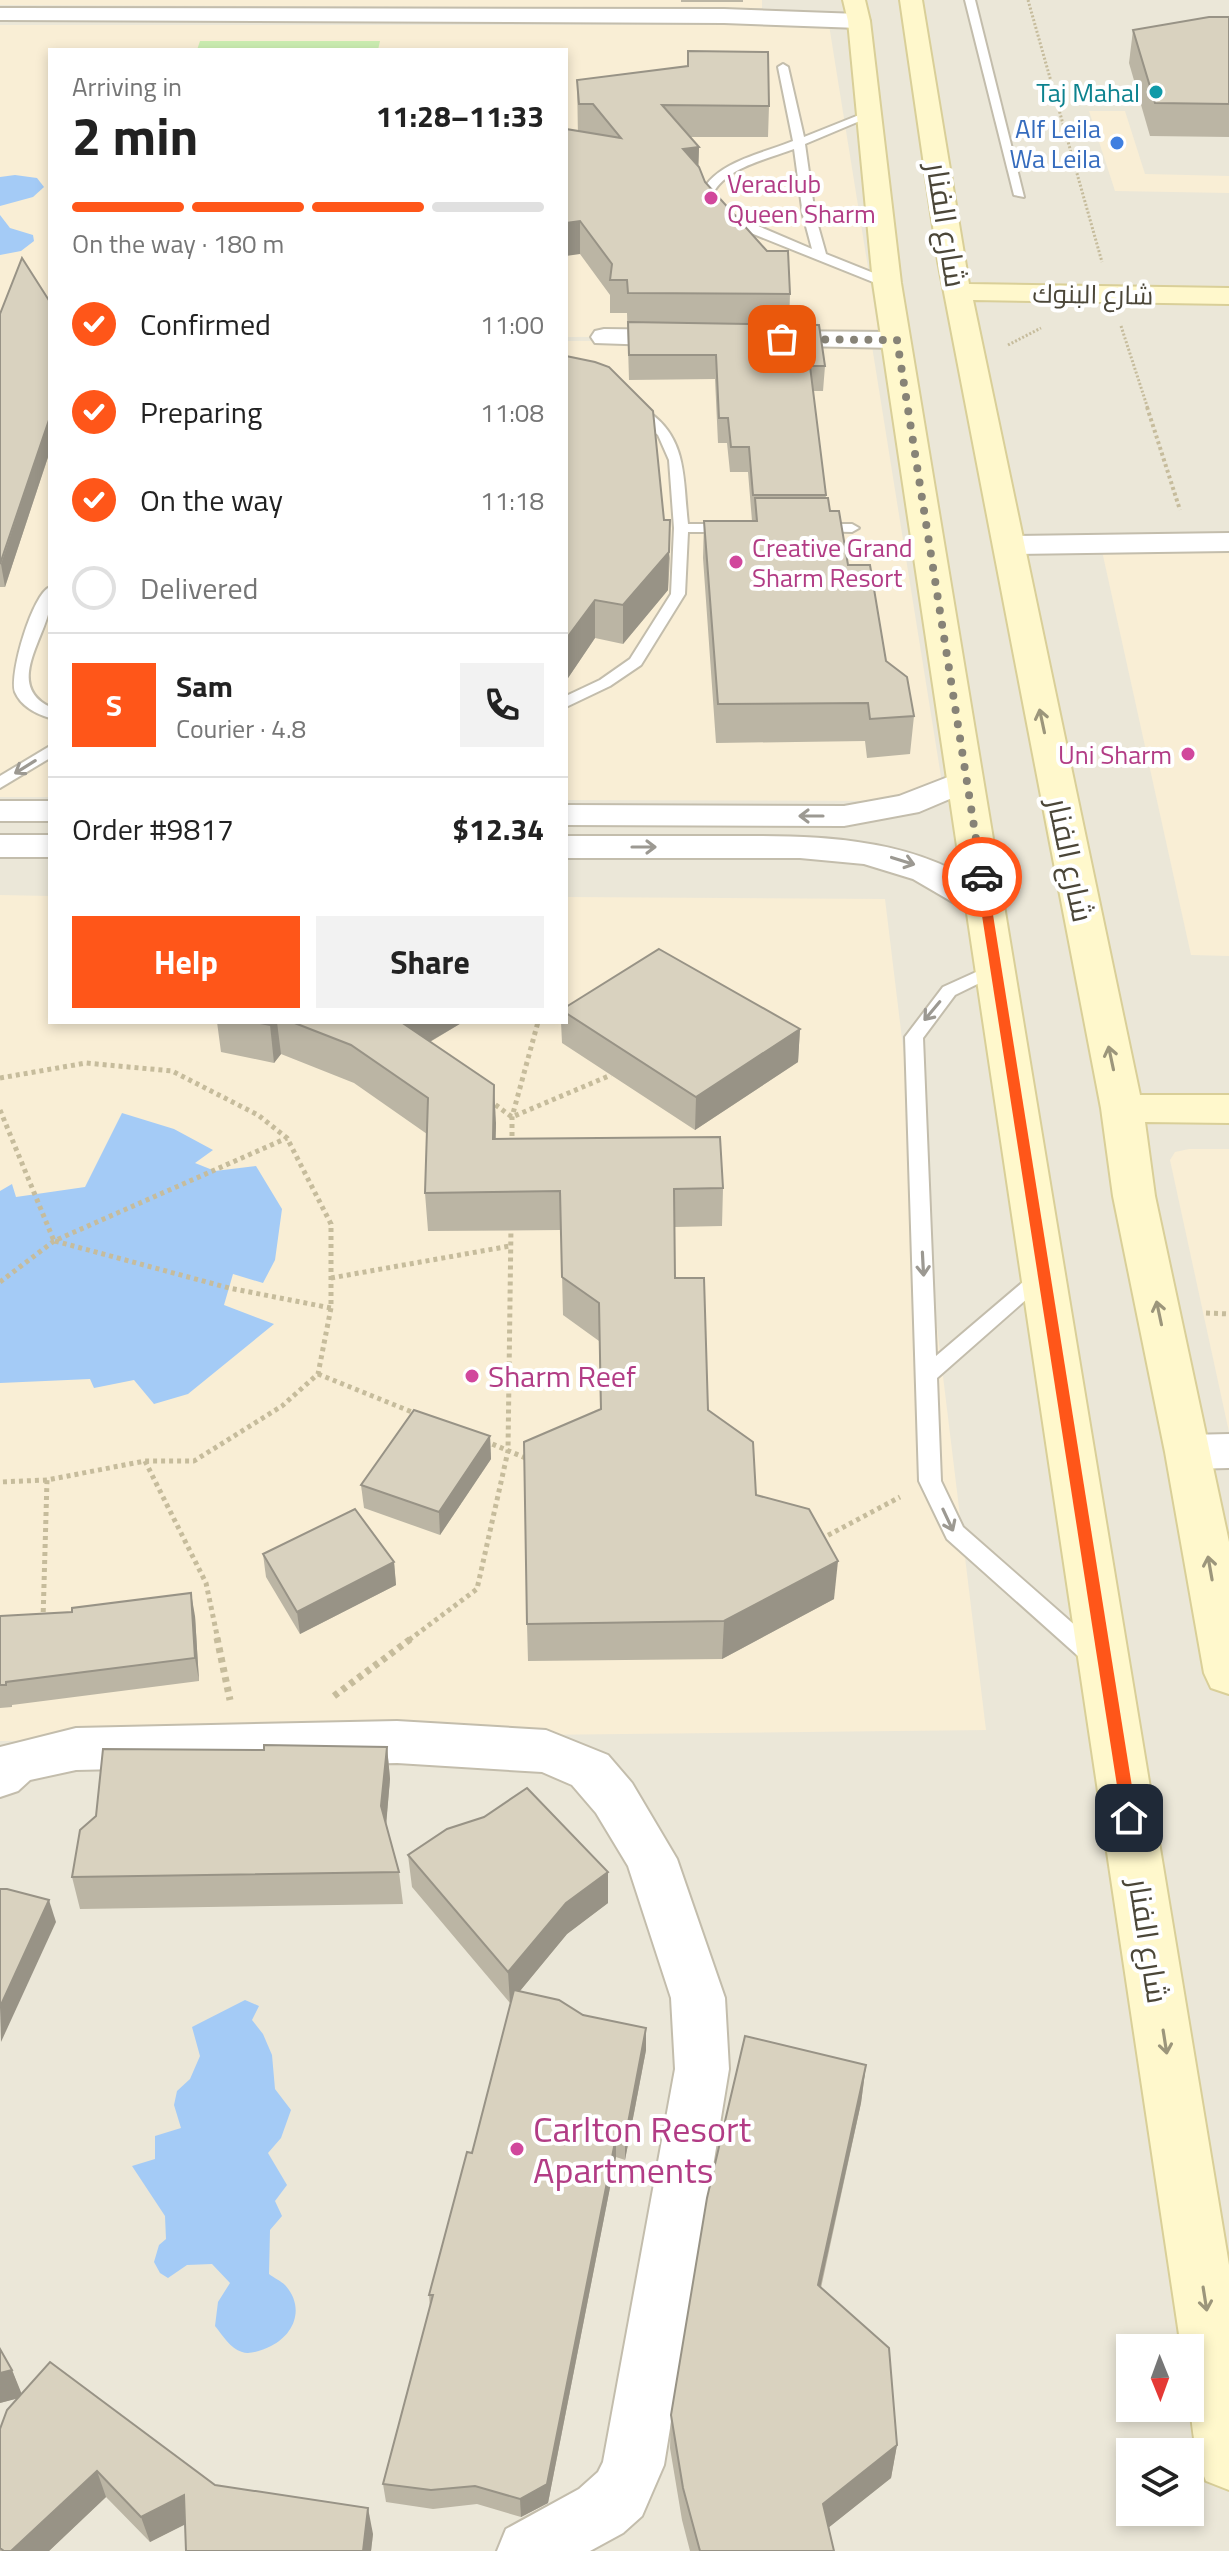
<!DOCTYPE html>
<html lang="en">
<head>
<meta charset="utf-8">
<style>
	body { margin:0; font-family:"Titillium Web",Cairo,sans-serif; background:#f2f2f2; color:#222; height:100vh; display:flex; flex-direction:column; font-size:30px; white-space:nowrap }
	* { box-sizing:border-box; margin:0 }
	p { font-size:26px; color:#767676 }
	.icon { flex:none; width:44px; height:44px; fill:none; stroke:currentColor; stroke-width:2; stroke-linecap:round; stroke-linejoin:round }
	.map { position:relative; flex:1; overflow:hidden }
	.side { position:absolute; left:48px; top:48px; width:520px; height:976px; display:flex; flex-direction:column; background:#fff; border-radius:0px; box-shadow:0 4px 12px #0003 }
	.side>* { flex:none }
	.needle { width:52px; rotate:179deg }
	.tools { position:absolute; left:1116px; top:2334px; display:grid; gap:16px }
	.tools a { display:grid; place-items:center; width:88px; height:88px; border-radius:0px; background:#fff; box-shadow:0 4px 12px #0003; font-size:40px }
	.pin { position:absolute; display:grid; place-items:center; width:68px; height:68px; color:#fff; margin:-34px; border-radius:16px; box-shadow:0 4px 12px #0006 }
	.courier { position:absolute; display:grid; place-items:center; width:80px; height:80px; margin:-40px; border:6px solid #ff5619; border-radius:50%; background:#fff; color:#222; box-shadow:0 2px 10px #0007 }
	.head em { font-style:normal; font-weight:700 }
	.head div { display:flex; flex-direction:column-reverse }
	.head { display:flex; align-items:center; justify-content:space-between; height:136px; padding:0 24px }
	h1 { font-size:52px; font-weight:700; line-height:60px }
	.bar { display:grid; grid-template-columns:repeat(4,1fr); gap:12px 8px; align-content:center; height:96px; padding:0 24px }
	.bar i { height:10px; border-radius:6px; background:#e0e0e0 }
	.bar .selected { background:#ff5619 }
	.bar p { grid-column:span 4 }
	.line { display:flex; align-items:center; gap:20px; padding:0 24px; border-top:2px solid #e0e0e0 }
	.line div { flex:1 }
	.round { display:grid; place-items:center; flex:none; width:84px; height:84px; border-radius:0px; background:#f2f2f2 }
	ol { padding:0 24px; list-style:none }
	li { display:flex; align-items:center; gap:24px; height:88px }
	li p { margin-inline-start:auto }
	li .icon { padding:8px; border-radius:50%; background:#ff5619; color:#fff; stroke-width:4 }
	li:last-child { color:#767676 }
	li i { width:44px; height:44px; border:4px solid #e0e0e0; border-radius:50% }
	.button { display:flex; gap:16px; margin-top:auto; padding:16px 24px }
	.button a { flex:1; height:92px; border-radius:0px; background:#ff5619; color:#fff; font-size:32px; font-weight:700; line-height:92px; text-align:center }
	.button a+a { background:#f2f2f2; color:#222 }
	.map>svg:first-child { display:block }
	.residential { fill:#ebe7d8; fill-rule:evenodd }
	.commercial { fill:#f9eed5 }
	.green { fill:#cbedb1 }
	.water { fill:#a4cbf6 }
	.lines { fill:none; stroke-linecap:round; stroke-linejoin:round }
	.lane-casing { stroke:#c3bdac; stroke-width:4 }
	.street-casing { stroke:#c3bdac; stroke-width:4 }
	.secondary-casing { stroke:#d9cf98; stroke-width:4 }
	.path-far3 { stroke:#c6bc9c; stroke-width:3; stroke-dasharray:2 2; stroke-linecap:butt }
	.path-far2 { stroke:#c6bc9c; stroke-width:4; stroke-dasharray:3 3; stroke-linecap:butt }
	.path-far1 { stroke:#c6bc9c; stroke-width:5; stroke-dasharray:4 4; stroke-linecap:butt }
	.path { stroke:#c6bc9c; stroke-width:7; stroke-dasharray:5 5; stroke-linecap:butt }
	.lane { fill:#fff; fill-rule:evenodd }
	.street { fill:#fff; fill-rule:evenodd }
	.secondary { fill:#fff8cc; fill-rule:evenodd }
	.wall { fill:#bbb5a4 }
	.shaded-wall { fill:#989386 }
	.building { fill:#d9d2bf; stroke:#989386; stroke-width:2 }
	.oneway { stroke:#9c967b }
	.oneway2 { stroke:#9c9992 }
	.route { fill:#ff5619 }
	.done { stroke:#878377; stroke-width:8; stroke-dasharray:0 14.4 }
	.culture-dot { fill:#0f9aa8; stroke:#fff; stroke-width:3 }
	.shop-dot { fill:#3f7fe0; stroke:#fff; stroke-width:3 }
	.hotel-dot { fill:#d1479c; stroke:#fff; stroke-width:3 }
	.labels { text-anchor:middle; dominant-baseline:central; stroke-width:8; stroke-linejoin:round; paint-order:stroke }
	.far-culture-label { font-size:26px; fill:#0d838f; stroke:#fff; text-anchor:end }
	.far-shop-label { font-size:26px; fill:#366cbe; stroke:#fff; text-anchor:end }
	.far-hotel-label { font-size:26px; fill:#b23c85; stroke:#fff; text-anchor:start }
	.far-street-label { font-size:26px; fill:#4b4638; stroke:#fff }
	.street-label { font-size:30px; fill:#4b4638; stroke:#fff }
	.hotel-label { font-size:30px; fill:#b23c85; stroke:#fff; text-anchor:start }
	.near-hotel-label { font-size:36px; fill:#b23c85; stroke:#fff; text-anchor:start }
</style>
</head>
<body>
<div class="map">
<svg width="1229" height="2551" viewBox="0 0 1229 2551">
	<rect width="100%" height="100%" fill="#f6f4eb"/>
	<path class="residential" d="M0 0H1229V2551H0ZM50 50H566V1022H50ZM1130 2348H1190V2408H1130ZM1130 2452H1190V2512H1130Z"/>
	<g class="commercial">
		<polygon points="0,0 762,0 762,8 0,5"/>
		<polygon points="0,25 829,25 879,336 566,337 566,50 50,50 50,339 0,339"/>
		<polygon points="1089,111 1125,111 1145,174 1229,176 1229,193 1115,191"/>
		<polygon points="871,340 942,783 889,801 566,800 566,341"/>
		<rect x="0" y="342" width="50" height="455"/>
		<polygon points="1102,551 1229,552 1229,956 1191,955"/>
		<polygon points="0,895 50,896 50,1022 566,1022 566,897 885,899 986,1730 0,1741"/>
		<polygon points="1189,1149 1229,1149 1229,1432 1170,1160 1175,1152"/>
	</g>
	<polygon class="green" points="200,41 380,41 378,50 197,50"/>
	<g class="water">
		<polygon points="15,175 37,178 44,187 33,197 0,206 0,177"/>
		<polygon points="0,215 10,228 33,235 34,241 21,251 0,255"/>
		<polygon points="122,1113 174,1129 213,1150 195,1163 215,1171 256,1166 282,1209 275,1260 263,1283 233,1274 224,1305 274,1324 188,1394 154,1404 134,1380 94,1388 90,1379 0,1383 0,1191 12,1184 16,1197 85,1187"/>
		<path d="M245 2000 259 2006 252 2020 263 2034 272 2055 275 2089 291 2110 281 2138 268 2153 287 2185 275 2201 282 2216 270 2230 269 2274C274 2278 281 2281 285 2285 305 2307 295 2334 271 2346 263 2350 250 2355 242 2352 230 2348 223 2336 215 2326L218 2302 230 2283 212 2264 187 2265 168 2278 160 2273 154 2262 159 2245 166 2239 165 2216 132 2166 155 2159V2136L181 2128 174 2105 177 2091 190 2079 200 2056 192 2027Z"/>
	</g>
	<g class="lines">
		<g class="lane-casing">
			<g id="lane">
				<polygon points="965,0 975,0 1024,197 1014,195"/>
				<path d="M783 64 788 67 804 137 864 113 874 115 805 144 815 215 826 254 891 280V286H883L726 223 707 213 700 196C713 162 762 154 793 141L778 67ZM794 149 803 215 812 249 716 208 712 196C723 168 768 159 794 149Z"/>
				<path d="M627 403C637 402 642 407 650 413 688 440 683 482 688 524H728L735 528 728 532H688L685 594 641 665 610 686 566 707V696L600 680 630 659 671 594 674 528 669 460 658 435 627 409Z"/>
				<polygon points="816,524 852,524 859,528 852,532 811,531 809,528"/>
				<path d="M50 587C50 593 51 600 50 606 45 639 5 685 50 707V718C36 714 21 706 15 692 9 673 33 593 50 587Z"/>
				<polygon points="50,746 50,758 0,788 0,776"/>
				<polygon points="996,963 1005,968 1002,972 955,995 923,1038 936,1356 1037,1270 1051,1270 1054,1275 937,1378 941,1481 963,1527 1103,1650 1106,1657 1103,1664 1095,1666 1087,1664 947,1539 919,1481 905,1037 943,987"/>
			</g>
		</g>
		<g class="street-casing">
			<g id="street">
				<polygon points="0,8 724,9 859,14 870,21 859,28 724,23 0,20"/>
				<polygon points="604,329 683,330 692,332 696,338 692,344 683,346 595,343 591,337 595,331"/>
				<polygon points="766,331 897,332 907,334 910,340 907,346 897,348 756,345 753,339 756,333"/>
				<polygon points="1229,533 1229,551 1010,554 999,551 995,545 999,539 1010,536"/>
				<polygon points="966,770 978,773 983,780 978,787 919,812 844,826 566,825 566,805 844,806 899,796"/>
				<rect x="0" y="801" width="50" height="20"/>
				<rect x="0" y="835" width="50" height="22"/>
				<path d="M566 836C615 836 664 836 713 836 801 836 899 833 976 883 986 890 997 896 1004 906L999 914 986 917 973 914 913 879 864 864 800 858H566Z"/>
				<polygon points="1229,1434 1229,1468 1188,1469 1172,1464 1166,1452 1172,1440 1188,1435"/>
				<polygon points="397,1721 546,1730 608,1755 632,1783 677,1859 725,1998 729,2069 664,2465 642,2516 623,2533 590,2551 497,2551 506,2529 579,2489 598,2472 603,2462 675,2069 671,1998 628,1866 596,1813 572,1785 542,1772 397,1763 76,1770 30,1780 18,1791 0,1797 0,1747 76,1728"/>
			</g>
		</g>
		<g class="secondary-casing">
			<g id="secondary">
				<path d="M843 0H865L870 21 901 283 1229 2265V2490L1206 2481C1188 2437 1190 2394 1190 2348H1181L873 283 848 21Z"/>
				<polygon points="900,0 922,0 969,284 1229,288 1229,304 973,300 1140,1095 1229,1095 1229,1123 1145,1122 1155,1196 1229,1542 1229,1694 1211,1688 1204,1673 1165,1452 1113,1196 1101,1108 938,261"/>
			</g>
		</g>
		<g class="path-far3">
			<polyline points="1028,0 1102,262"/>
			<polyline points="1121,326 1148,409"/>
			<polyline points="1008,345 1041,328"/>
		</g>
		<polyline class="path-far2" points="1147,407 1180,510"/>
		<g class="path-far1">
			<polyline points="0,1078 86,1063 172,1071 258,1115 287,1138 331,1224 331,1308 318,1374 282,1406 194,1461 145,1461 47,1480 0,1482"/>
			<polyline points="489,1100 512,1117 611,1075"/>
			<polyline points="0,1110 54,1241"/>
			<polyline points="512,1144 512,1117 538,1022"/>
			<polyline points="55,1241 229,1288 331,1308"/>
			<polyline points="331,1278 510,1246"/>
			<polyline points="0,1282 54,1241 287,1138"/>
			<polyline points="1206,1313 1229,1314"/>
			<polyline points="318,1374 417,1414"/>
			<polyline points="485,1441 528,1459"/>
			<polyline points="145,1461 206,1583 218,1640"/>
			<polyline points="821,1539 900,1497"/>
			<polyline points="43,1620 47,1480"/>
			<polyline points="409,1640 477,1589 508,1451 511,1226"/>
		</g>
		<g class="path">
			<polyline points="217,1638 230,1700"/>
			<polyline points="334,1696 412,1638"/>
		</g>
		<use href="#lane" class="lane"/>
		<use href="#street" class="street"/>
		<use href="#secondary" class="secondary"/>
	</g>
	<g class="wall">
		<rect x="681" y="0" width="62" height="2"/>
		<polygon points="1229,17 1229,137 1150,136 1129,63 1133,30"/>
		<polygon points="577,80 769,106 768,137 690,137 699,147 698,167 705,182 790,294 789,325 825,366 823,391 813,391 826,498 848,565 886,661 914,716 910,754 867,758 865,741 716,743 703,558 704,521 752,521 748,472 730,472 727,443 718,443 715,379 629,380 627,313 610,313 610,295 580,254"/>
		<polygon points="50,302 50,451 5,587 0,587 0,314"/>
		<polygon points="566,356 664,520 670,558 668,590 623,644 595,638 568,678"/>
		<polygon points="566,1007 800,1029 798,1062 695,1130 562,1043 561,1022 566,1022"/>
		<polygon points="217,1022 463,1022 430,1042 496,1123 495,1139 723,1188 722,1226 674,1227 675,1278 708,1410 756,1495 834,1599 722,1659 528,1661 527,1624 600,1409 599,1341 563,1315 561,1230 428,1231 425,1193 427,1134 354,1083 281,1054 274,1063 221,1052"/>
		<polygon points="490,1436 491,1459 440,1535 364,1508 361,1485"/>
		<polygon points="263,1554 394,1562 396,1585 300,1634 266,1577"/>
		<polygon points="0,1616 195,1616 199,1681 12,1705 12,1707 0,1708"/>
		<polygon points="387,1747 390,1779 386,1824 399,1872 403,1904 80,1909 72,1877 264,1750"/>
		<polygon points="408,1855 608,1903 567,1934 520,1991 583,2015 646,2028 646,2050 625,2160 616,2157 548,2503 521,2517 477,2504 433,2509 386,2502 383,2484 430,2308 429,2295 472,2153 511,2002 510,2003 412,1887"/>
		<polygon points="866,2065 861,2103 821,2288 897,2445 891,2478 829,2527 834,2551 690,2551 682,2520 670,2448 671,2415"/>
		<polygon points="0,2349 12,2370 21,2394 215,2485 373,2534 371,2551 186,2551 185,2524 150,2542 106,2497 49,2551 0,2551 0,2429 18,2398 0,2403"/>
	</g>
	<g class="shaded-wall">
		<polygon points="699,147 698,179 683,149"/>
		<polygon points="580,221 580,254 566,256 566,223"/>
		<polygon points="50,417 50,451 5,587 1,564"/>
		<polygon points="670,520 668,590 623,644 623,605"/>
		<polygon points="595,600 595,638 568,678 566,678 566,639"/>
		<polygon points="272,1022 277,1022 281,1054 274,1063 270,1025"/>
		<polygon points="399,1022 463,1022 402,1058"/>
		<polygon points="800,1029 798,1062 695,1130 696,1097"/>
		<polygon points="494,1085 496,1123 495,1177 493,1139"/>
		<polygon points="490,1436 491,1459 440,1535 439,1512"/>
		<polygon points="838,1561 834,1599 722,1659 724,1621"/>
		<polygon points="394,1562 396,1585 300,1634 297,1612"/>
		<polygon points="191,1593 195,1616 199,1681 195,1658"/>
		<polygon points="387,1747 390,1779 385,1838 381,1806"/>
		<polygon points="608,1872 608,1903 567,1934 510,2003 508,1972 566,1903"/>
		<polygon points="49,1900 56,1922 1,2042 0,2007"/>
		<polygon points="646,2028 646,2050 625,2160 625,2139"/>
		<polygon points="866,2065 861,2103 813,2320 818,2285"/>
		<polygon points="616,2137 616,2157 548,2503 521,2517 520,2499"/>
		<polygon points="12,2370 23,2397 0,2403 0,2373"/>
		<polygon points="897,2445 891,2478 818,2536 823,2504"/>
		<polygon points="97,2471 106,2497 49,2551 11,2551"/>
		<polygon points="184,2495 192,2521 150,2542 141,2517"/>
		<polygon points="368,2508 373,2534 371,2551 363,2551"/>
	</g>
	<g class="building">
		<polygon points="1209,17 1229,17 1229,104 1155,103 1133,30"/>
		<polygon points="688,51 768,52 769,106 662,105 699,147 683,149 699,167 705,182 767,251 788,251 790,294 628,293 627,280 610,280 612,264 580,221 566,223 566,129 621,138 593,104 579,104 577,80 688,66"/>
		<polygon points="22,258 50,302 50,417 0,564 0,314"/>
		<polygon points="628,322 819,325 825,366 810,366 826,495 753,495 749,447 731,447 728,418 719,418 716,355 629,355"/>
		<polygon points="566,356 595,362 609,367 653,411 664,520 670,520 669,552 623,605 595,600 566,639"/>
		<polygon points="755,498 828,498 830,511 839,511 848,565 870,565 886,661 907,677 914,716 870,719 868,703 718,704 704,521 757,521"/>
		<polygon points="659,949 800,1029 696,1097 566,1013 566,1007"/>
		<polygon points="255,1022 272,1022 270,1025"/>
		<polygon points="292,1022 401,1022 494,1085 493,1139 720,1137 723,1188 674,1189 675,1278 704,1278 708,1410 753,1442 756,1495 809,1509 838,1561 724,1621 527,1624 524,1442 601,1409 599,1303 562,1277 560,1191 425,1193 428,1098 351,1045"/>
		<polygon points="414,1410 490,1436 439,1512 361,1485"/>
		<polygon points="355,1509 394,1562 297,1612 263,1554"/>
		<polygon points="191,1593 195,1658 6,1682 6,1685 0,1685 0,1616 72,1612 72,1608"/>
		<polygon points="264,1745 387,1747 381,1806 399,1872 72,1877 80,1830 96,1816 103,1749 264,1750"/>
		<polygon points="527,1788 608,1872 566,1903 508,1972 408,1855 447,1829 484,1817"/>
		<polygon points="0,1889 7,1889 49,1900 0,2007"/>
		<polygon points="514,1990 559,2000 583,2015 646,2028 625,2139 616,2137 547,2484 520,2499 475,2486 431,2490 383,2484 433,2295 429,2295 467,2152 472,2153"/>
		<polygon points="745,2036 866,2065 818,2285 889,2348 897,2445 823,2504 834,2551 700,2551 683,2488 671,2415 707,2198"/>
		<polygon points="0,2349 12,2370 0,2373"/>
		<polygon points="50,2362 215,2485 368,2508 363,2551 186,2551 184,2495 141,2517 97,2471 11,2551 4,2551 0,2548 0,2429 7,2410"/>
	</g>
	<defs><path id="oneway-shaft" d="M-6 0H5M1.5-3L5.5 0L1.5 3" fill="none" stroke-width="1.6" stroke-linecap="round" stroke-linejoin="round" transform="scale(2)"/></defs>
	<g class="oneway">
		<use href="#oneway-shaft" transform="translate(1042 721) rotate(-102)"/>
		<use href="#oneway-shaft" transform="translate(1111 1058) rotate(-102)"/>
		<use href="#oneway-shaft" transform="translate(1159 1313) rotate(-102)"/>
		<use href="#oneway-shaft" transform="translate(1210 1568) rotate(-100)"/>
		<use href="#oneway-shaft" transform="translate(1165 2042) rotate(81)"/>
		<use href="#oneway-shaft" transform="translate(1205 2299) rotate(81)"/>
	</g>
	<g class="oneway2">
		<use href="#oneway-shaft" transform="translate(25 767) rotate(148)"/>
		<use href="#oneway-shaft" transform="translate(811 816) rotate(180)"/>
		<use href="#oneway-shaft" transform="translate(644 847)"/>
		<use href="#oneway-shaft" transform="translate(903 861) rotate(17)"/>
		<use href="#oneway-shaft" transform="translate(932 1011) rotate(130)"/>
		<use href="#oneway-shaft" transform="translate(923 1264) rotate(87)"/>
		<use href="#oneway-shaft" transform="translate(948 1520) rotate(65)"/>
	</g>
	<polygon class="route" points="982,873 987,877 1137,1818 1129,1825 1122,1818 976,877"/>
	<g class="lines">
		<polyline class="done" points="782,339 897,340 982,877"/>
	</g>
	<circle class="culture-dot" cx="1156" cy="92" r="8"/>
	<circle class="shop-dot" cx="1117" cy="143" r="8"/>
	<g class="hotel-dot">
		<circle cx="711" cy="198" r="8"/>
		<circle cx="736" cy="562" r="8"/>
		<circle cx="1188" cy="754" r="8"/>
		<circle cx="472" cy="1376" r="8"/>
		<circle cx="517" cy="2149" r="8"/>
	</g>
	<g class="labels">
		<g class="far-culture-label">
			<text x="1140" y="92">Taj Mahal</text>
		</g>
		<g class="far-shop-label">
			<text x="1101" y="128">Alf Leila<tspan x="1101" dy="30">Wa Leila</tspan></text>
		</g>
		<g class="far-hotel-label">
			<text x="727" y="183">Veraclub<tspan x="727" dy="30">Queen Sharm</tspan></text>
			<text x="752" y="547">Creative Grand<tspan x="752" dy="30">Sharm Resort</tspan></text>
			<text x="1172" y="754" text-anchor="end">Uni Sharm</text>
		</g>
		<g class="far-street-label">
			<text transform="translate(1093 294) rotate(1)">شارع البنوك</text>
		</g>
		<g class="street-label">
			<text transform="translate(947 225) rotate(81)">شارع الفنار</text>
			<text transform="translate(1071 860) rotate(78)">شارع الفنار</text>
			<text transform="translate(1149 1941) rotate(81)">شارع الفنار</text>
		</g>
		<g class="hotel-label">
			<text x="488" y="1376">Sharm Reef</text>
		</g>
		<g class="near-hotel-label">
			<text x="533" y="2128">Carlton Resort<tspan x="533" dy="41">Apartments</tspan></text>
		</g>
	</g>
</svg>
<div class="tools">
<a><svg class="needle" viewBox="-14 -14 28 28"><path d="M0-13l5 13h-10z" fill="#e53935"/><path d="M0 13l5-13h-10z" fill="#767676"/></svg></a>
<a><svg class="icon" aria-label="layers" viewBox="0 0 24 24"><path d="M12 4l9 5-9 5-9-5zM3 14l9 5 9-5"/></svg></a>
</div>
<div class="pin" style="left:782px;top:339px;background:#ea580c"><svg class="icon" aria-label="bag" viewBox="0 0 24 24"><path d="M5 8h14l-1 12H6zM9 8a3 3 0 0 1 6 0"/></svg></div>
<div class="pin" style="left:1129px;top:1818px;background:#1f2937"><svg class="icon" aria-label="home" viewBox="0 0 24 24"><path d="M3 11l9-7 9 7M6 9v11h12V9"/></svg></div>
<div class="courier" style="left:982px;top:877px"><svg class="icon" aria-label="car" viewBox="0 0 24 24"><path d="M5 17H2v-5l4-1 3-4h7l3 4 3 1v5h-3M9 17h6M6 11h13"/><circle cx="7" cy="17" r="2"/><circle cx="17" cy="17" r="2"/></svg></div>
<section class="side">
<div class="head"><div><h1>2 min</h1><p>Arriving in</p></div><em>11:28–11:33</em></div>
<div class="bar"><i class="selected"></i><i class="selected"></i><i class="selected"></i><i></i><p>On the way · 180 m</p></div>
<ol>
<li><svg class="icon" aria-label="check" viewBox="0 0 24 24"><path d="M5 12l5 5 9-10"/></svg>Confirmed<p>11:00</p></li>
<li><svg class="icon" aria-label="check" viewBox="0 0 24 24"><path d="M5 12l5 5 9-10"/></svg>Preparing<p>11:08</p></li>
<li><svg class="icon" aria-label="check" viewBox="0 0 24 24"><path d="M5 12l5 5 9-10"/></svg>On the way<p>11:18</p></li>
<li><i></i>Delivered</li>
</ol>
<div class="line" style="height:144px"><b class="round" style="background:#ff5619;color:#fff">S</b><div><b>Sam</b><p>Courier · 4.8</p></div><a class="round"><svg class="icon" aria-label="phone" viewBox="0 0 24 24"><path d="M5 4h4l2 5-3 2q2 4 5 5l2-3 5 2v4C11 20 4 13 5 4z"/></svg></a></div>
<div class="line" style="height:104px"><div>Order #9817</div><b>$12.34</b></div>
<div class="button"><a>Help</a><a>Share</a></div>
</section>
</div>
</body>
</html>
